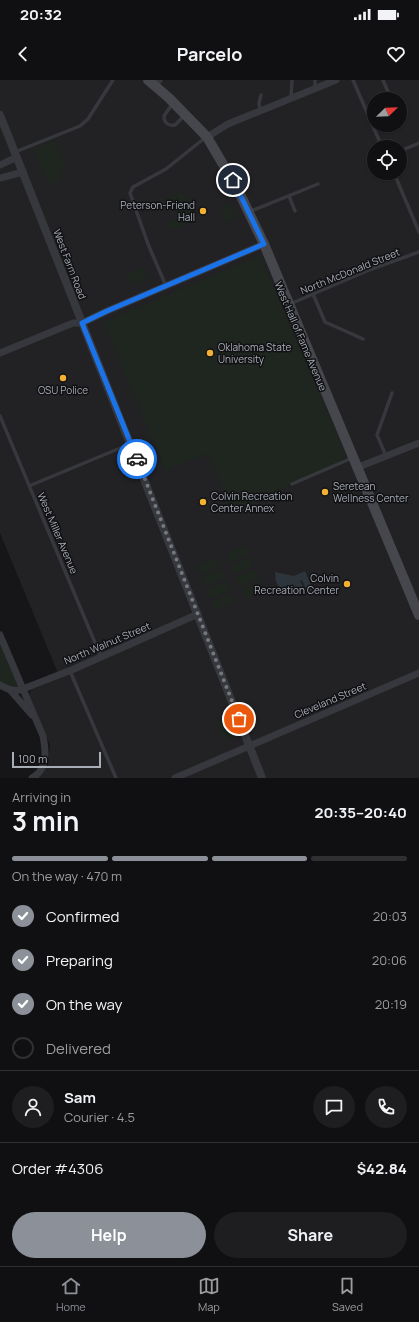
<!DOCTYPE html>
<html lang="en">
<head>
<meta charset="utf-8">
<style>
	body { margin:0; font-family:Manrope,sans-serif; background:#1e1e20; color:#f1f3f6; height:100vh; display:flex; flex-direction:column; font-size:15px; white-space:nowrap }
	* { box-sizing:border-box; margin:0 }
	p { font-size:13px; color:#9c9d9f }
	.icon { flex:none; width:22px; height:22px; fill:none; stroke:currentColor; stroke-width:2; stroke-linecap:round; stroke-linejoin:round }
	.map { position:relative; height:698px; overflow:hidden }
	.panel { display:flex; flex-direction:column; background:#101012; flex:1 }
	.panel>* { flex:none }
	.needle { width:26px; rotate:67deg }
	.tools { position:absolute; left:367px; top:12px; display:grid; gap:8px }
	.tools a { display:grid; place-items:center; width:40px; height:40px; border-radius:50%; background:#101012; box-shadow:0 1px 3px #0004,0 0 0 1px #303032; font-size:20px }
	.scale { position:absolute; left:12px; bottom:10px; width:89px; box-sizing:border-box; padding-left:4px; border:2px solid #a8adb8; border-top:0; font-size:11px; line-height:14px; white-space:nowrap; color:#a8adb8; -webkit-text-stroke:3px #111113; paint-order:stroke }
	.pin { position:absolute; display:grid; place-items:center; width:34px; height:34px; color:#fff; margin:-17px; border:2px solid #fff; border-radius:50%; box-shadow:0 1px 4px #0007 }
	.courier { position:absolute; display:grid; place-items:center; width:40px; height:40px; margin:-20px; border:3px solid #1a73e8; border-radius:50%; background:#fff; color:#222; box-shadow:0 1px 5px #0007 }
	.overview em { font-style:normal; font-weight:700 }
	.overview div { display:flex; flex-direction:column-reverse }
	.overview { display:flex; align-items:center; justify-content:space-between; height:68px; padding:0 12px }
	h1 { font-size:26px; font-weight:700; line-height:30px }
	.bar { display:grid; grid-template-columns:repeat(4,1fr); gap:6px 4px; align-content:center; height:48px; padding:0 12px }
	.bar i { height:5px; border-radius:3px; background:#303032 }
	.bar .current { background:#8c9099 }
	.bar p { grid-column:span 4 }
	.line { display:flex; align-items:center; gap:10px; padding:0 12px; border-top:1px solid #303032 }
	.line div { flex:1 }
	.round { display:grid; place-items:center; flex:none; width:42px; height:42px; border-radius:21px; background:#1e1e20 }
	ol { padding:0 12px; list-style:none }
	li { display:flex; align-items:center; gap:12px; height:44px }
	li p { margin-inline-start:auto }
	li .icon { padding:4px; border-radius:50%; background:#8c9099; color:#fff; stroke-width:4 }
	li:last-child { color:#9c9d9f }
	li i { width:22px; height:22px; border:2px solid #303032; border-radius:50% }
	.primary-button { display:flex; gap:8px; margin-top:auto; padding:8px 12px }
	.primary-button a { flex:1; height:46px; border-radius:24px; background:#8c9099; color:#fff; font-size:16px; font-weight:700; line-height:46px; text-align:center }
	.primary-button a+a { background:#1e1e20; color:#f1f3f6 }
	.status { display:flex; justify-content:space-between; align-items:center; height:28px; padding:0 20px; background:#101012; direction:ltr }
	.status svg { height:11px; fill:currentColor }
	header { display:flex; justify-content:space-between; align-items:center; height:52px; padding:0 12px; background:#101012; font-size:18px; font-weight:700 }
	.tab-bar { display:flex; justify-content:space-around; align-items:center; height:56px; border-top:1px solid #303032; background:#101012; font-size:11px; color:#9c9d9f }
	.tab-bar a { display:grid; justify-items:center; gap:2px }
	.tab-bar .current { color:#8c9099 }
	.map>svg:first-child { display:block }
	.built { fill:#222225; fill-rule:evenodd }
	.green { fill:#1e261f }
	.water { fill:#2c353c }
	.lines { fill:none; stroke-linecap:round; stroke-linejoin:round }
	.service { stroke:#37383d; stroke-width:3.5 }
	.minor { stroke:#37383d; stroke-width:7 }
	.tertiary { stroke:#37383d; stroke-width:8 }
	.secondary { stroke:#45474d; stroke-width:10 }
	.done { stroke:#757880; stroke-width:4; stroke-dasharray:0 7.2 }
	.route { stroke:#1a73e8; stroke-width:5 }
	.poi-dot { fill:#f2b134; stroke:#111113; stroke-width:1.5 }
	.labels { text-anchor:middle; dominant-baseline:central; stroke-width:3; stroke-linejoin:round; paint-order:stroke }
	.poi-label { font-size:10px; fill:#a8adb8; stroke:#111113; text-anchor:start }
	.street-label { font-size:10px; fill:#a8adb8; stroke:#111113 }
</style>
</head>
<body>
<div class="status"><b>20:32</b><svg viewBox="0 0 49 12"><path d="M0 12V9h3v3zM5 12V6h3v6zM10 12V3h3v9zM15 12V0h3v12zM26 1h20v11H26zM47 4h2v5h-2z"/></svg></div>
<header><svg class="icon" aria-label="back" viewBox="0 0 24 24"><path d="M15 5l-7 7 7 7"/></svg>Parcelo<svg class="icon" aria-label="heart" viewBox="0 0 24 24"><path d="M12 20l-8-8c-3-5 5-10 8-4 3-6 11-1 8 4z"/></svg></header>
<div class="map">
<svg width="419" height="698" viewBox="0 0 419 698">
	<rect width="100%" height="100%" fill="#161618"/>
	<path class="built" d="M0 0H419V698H37L48 685 50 665 29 615 31 610 60 598 0 453ZM374 19H400V45H374ZM374 67H400V93H374Z"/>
	<g class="green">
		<polygon points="55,61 67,88 59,91 62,99 57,101 57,103 50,106 33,69"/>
		<polygon points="181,113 181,114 185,113 187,117 188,116 197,139 175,149 174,148 171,150 168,143 178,139 177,133 173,128 162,131 159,123 163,122 163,120"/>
		<polygon points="230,123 237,138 226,143 220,127"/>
		<polygon points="260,175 346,376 340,382 232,431 208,373 166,391 103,242"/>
		<polygon points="143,188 148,199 132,205 127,195"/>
		<polygon points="245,465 249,474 230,482 226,474"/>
		<polygon points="215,477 219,487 200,495 196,486"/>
		<polygon points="250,477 254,486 235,494 231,485"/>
		<polygon points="256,489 259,498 240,506 236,497"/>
		<polygon points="221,490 224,498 205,507 201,498"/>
		<polygon points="226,501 230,510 210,519 206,510"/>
		<polygon points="260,501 264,510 245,518 241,509"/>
		<polygon points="231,513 234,522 215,530 211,522"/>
		<polygon points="0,562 23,609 0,605"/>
		<polygon points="229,638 236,654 224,660 217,643"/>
	</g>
	<polygon class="water" points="305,491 313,510 307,512 302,500 300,501 303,507 301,511 298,513 290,510 286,511 282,508 281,509 276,502 275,492 294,496"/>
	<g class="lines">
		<g class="service">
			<polyline points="315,0 315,8"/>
			<polyline points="353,0 382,67"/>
			<polyline points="383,0 391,19"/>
			<polyline points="291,17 292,0"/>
			<path d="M173 23 164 36C164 43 168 46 175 45L184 36"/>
			<polyline points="260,30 259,23 261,15"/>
			<polyline points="400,71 419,63"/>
			<polyline points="15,72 80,46 88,39 113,0"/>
			<polyline points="394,93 419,152"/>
			<polyline points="289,116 295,131"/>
			<polyline points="251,131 318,104"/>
			<polyline points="166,206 148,164 130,113 133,107 166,89 206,57"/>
			<polyline points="313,214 325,242 363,259"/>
			<polyline points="290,224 369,190 419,172"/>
			<polyline points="0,336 101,577"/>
			<polyline points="386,376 377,355 392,313"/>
			<polyline points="292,404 352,378"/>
			<polyline points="29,406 130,364"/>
			<polyline points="70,591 116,698"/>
		</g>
		<g class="minor">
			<polyline points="155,4 159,0"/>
			<polyline points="207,57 228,44 336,0"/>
			<polyline points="0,85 17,77"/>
			<polyline points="0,98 23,92"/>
			<polyline points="0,273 73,243 82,243 107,231 264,164"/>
			<polyline points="356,388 419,363"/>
			<path d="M0 555 43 656C46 671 48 689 32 698"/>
			<path d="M0 605C9 610 14 612 23 609L74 589 198 534"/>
			<polyline points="11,611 32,635"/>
			<polyline points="175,698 419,593"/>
		</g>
		<polyline class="tertiary" points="0,35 262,698"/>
		<polyline class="secondary" points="148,0 169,18 207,57 238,110 264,164 419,535"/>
	</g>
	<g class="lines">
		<polyline class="done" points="137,379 239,639"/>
		<polyline class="route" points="137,379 82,243 107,231 264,164 233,100"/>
	</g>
	<g class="poi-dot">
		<circle cx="203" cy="131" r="4"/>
		<circle cx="210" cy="273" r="4"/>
		<circle cx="63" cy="298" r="4"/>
		<circle cx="325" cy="412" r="4"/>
		<circle cx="203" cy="422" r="4"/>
		<circle cx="347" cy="504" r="4"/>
	</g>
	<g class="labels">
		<g class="poi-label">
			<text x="195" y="125" text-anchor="end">Peterson-Friend<tspan x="195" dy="12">Hall</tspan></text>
			<text x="218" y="267">Oklahoma State<tspan x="218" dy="12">University</tspan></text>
			<text x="63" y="310" text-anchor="middle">OSU Police</text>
			<text x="333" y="406">Seretean<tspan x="333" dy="12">Wellness Center</tspan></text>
			<text x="211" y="416">Colvin Recreation<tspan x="211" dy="12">Center Annex</tspan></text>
			<text x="339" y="498" text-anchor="end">Colvin<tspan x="339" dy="12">Recreation Center</tspan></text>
		</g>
		<g class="street-label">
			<text transform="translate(70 184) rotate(69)">West Farm Road</text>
			<text transform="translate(350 191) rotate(-22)">North McDonald Street</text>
			<text transform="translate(301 256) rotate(67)">West Hall of Fame Avenue</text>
			<text transform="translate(58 453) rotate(67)">West Miller Avenue</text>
			<text transform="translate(107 563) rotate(-23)">North Walnut Street</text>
			<text transform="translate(330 620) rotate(-23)">Cleveland Street</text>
		</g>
	</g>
</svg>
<div class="tools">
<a><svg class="needle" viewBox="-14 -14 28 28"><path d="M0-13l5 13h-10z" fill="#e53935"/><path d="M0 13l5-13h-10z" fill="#9c9d9f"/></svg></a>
<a><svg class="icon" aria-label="locate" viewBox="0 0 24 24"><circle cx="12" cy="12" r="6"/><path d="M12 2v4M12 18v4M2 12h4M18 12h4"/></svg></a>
</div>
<div class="scale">100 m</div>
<div class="pin" style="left:239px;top:639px;background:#ea580c"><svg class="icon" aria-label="bag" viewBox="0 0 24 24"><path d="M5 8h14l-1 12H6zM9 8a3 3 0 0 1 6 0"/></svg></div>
<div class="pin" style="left:233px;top:100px;background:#1f2937"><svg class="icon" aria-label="home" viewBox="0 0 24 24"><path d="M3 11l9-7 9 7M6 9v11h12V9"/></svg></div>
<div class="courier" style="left:137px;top:379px"><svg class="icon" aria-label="car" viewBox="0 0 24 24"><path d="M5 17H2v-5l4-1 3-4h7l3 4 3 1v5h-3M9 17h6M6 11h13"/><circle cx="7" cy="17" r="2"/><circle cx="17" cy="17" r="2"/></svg></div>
</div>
<section class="panel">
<div class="overview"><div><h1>3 min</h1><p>Arriving in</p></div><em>20:35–20:40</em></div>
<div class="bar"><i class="current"></i><i class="current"></i><i class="current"></i><i></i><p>On the way · 470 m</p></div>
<ol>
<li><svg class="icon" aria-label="check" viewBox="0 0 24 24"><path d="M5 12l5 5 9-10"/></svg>Confirmed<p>20:03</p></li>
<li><svg class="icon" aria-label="check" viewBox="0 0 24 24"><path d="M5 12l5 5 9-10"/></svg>Preparing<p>20:06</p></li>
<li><svg class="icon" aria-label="check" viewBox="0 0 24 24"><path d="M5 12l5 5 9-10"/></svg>On the way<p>20:19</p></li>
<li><i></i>Delivered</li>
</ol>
<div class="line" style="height:72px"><a class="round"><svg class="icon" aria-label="person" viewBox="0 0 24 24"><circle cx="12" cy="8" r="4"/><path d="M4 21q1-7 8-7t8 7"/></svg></a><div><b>Sam</b><p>Courier · 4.5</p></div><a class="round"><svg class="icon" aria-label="chat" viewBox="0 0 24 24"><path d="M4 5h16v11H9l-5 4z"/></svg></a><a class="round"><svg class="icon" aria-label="phone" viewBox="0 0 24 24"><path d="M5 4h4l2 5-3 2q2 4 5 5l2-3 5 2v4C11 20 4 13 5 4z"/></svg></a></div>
<div class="line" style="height:52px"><div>Order #4306</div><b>$42.84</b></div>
<div class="primary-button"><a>Help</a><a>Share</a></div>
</section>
<nav class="tab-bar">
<a class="current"><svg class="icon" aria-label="home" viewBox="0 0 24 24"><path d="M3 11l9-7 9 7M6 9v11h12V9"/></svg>Home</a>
<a><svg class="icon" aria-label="map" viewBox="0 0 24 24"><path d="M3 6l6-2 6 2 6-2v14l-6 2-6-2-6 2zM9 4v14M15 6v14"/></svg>Map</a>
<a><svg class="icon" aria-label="saved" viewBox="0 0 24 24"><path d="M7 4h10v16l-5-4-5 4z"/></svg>Saved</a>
</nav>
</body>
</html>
